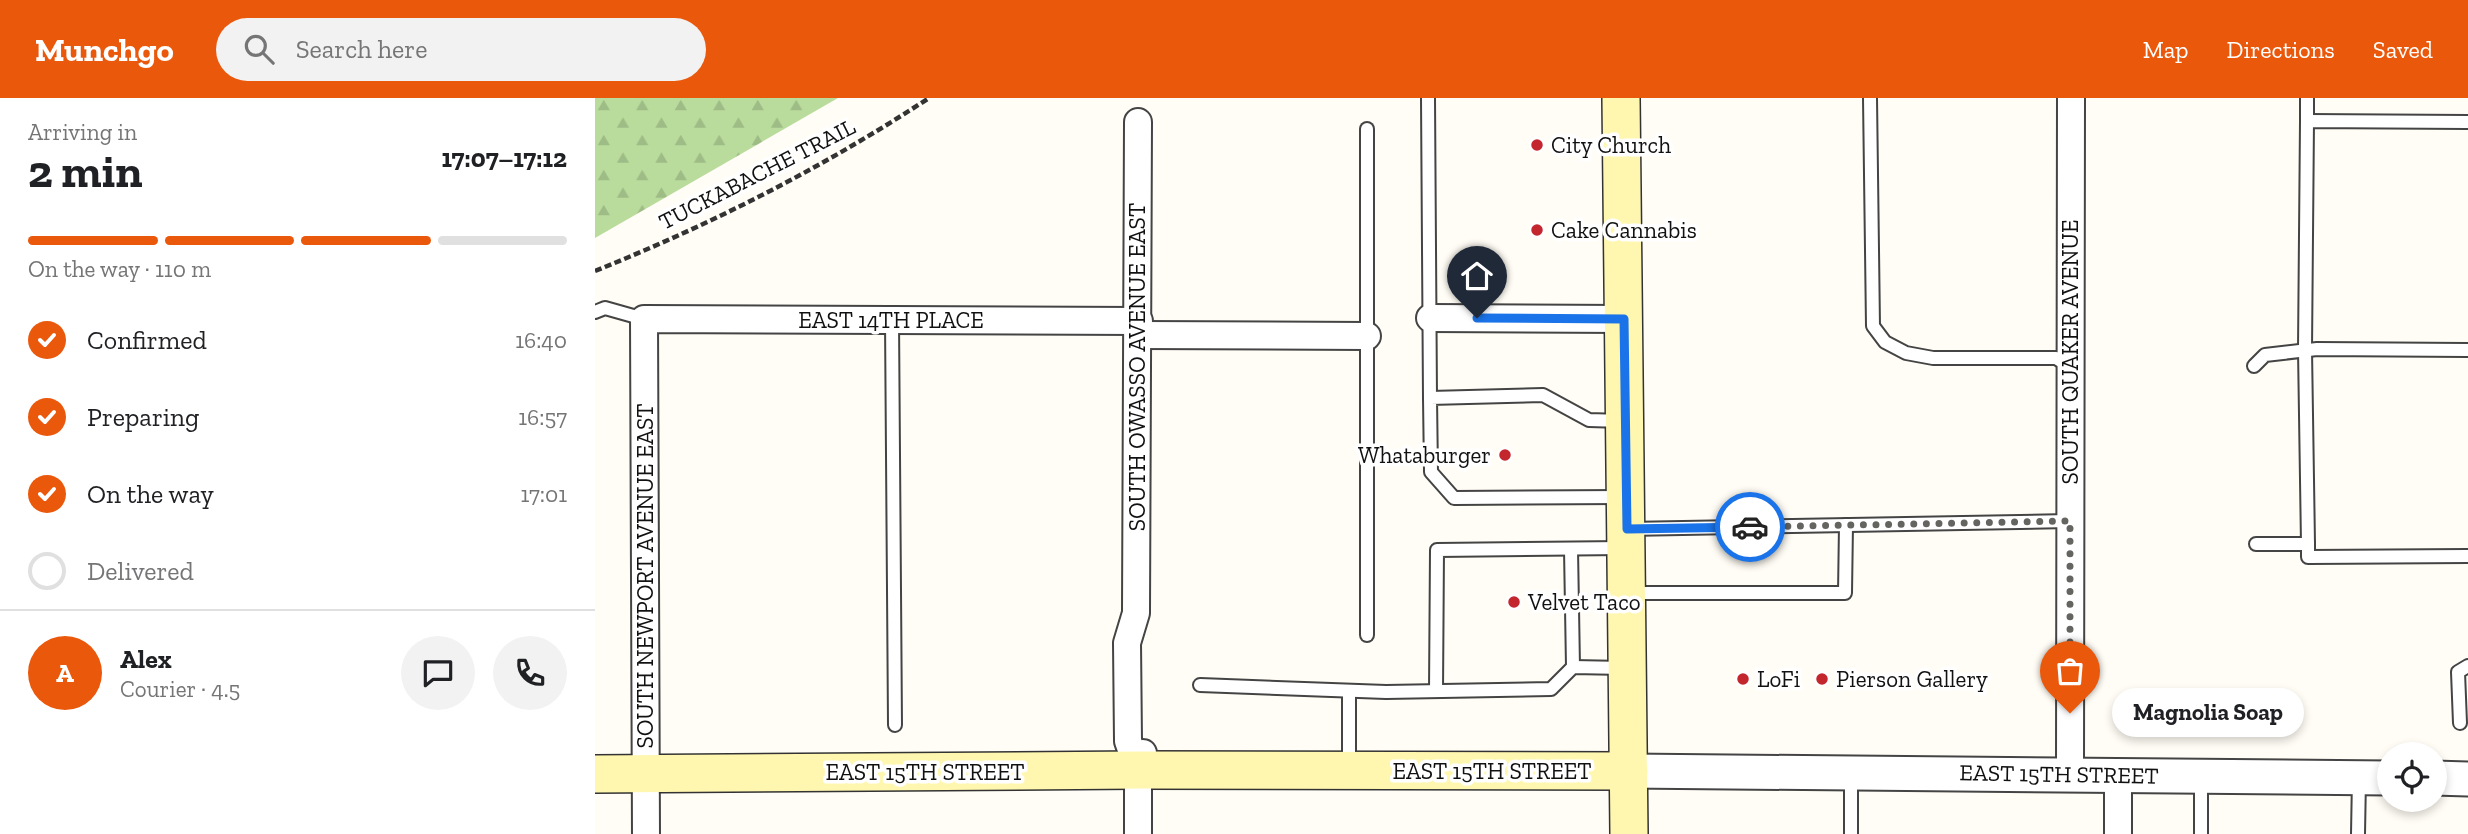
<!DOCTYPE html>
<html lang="en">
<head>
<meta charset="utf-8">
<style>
	body { margin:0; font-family:"Zilla Slab",serif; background:#f2f2f2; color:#202124; height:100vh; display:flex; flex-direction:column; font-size:26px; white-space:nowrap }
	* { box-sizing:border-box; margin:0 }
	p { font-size:23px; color:#757577 }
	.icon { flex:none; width:38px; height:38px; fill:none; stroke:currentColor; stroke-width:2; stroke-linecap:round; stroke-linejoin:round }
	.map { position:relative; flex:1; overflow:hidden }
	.side { display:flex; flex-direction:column; background:#fff; width:595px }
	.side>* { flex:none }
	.tools { position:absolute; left:1782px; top:644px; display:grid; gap:14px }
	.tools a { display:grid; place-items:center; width:70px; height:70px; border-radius:50%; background:#fff; box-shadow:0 4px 10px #0003; font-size:35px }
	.pin { position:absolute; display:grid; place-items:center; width:60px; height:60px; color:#fff; margin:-72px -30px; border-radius:50% 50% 50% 0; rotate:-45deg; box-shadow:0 0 7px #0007 }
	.pin .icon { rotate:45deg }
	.courier { position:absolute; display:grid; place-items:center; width:70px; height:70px; margin:-35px; border:5px solid #1a73e8; border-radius:50%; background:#fff; color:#222; box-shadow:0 2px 9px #0007 }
	.bubble { position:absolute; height:49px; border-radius:24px; background:#fff; box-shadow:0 4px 10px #0003; font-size:23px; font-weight:700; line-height:49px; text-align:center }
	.head em { font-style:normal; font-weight:700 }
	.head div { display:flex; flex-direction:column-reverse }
	.head { display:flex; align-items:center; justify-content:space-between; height:119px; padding:0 28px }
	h1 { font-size:46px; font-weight:700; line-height:52px }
	.bar { display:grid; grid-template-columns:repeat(4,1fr); gap:10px 7px; align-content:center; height:84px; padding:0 28px }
	.bar i { height:9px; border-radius:5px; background:#e0e0e0 }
	.bar .active { background:#ea580c }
	.bar p { grid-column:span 4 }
	.line { display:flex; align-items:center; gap:18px; padding:0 28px; border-top:2px solid #e0e0e0 }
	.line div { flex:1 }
	.round { display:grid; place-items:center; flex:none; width:74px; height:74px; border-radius:37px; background:#f2f2f2 }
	ol { padding:0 28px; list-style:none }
	li { display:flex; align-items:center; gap:21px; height:77px }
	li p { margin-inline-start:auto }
	li .icon { padding:7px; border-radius:50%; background:#ea580c; color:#fff; stroke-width:4 }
	li:last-child { color:#757577 }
	li i { width:38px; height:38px; border:4px solid #e0e0e0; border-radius:50% }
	header { display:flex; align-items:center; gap:42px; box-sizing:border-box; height:98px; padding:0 35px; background:#ea580c; color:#fff }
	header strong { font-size:33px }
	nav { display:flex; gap:38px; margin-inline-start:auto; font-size:24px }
	.search { width:490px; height:63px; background:#f2f2f2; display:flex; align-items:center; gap:18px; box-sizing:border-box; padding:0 24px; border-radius:38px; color:#757577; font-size:26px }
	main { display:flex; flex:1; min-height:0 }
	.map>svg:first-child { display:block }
	.forest { fill:url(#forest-firs) }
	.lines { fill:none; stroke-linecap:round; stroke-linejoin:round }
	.service-casing { stroke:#444; stroke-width:16 }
	.minor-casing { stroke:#444; stroke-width:30 }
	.tertiary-casing { stroke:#444; stroke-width:37 }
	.secondary-casing { stroke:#333; stroke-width:40 }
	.path { stroke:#333; stroke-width:4.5; stroke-dasharray:7 3.5; stroke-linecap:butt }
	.service { stroke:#fff; stroke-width:12 }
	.minor { stroke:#fff; stroke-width:26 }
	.tertiary { stroke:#fff; stroke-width:33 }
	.secondary { stroke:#fff6b0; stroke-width:37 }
	.done { stroke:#646461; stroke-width:7; stroke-dasharray:0 12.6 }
	.route { stroke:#1a73e8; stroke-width:9 }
	.poi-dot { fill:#c4262e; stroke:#fff; stroke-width:2.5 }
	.labels { text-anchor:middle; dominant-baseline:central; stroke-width:7; stroke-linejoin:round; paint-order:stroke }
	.poi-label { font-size:23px; fill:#111; stroke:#fff; text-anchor:start }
	.street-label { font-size:23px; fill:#111; stroke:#fff }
</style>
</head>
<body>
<header>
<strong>Munchgo</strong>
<div class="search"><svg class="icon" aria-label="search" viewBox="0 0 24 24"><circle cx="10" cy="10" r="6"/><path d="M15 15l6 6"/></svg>Search here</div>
<nav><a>Map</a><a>Directions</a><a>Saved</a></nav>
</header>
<main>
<section class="side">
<div class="head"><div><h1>2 min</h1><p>Arriving in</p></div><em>17:07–17:12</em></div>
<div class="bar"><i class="active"></i><i class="active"></i><i class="active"></i><i></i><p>On the way · 110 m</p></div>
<ol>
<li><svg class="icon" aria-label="check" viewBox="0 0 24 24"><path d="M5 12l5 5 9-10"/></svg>Confirmed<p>16:40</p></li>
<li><svg class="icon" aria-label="check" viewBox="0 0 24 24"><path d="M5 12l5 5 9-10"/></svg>Preparing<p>16:57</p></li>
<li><svg class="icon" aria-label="check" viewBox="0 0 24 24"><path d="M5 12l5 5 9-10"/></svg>On the way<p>17:01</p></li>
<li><i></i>Delivered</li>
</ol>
<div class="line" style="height:126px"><b class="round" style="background:#ea580c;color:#fff">A</b><div><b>Alex</b><p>Courier · 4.5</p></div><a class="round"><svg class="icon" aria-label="chat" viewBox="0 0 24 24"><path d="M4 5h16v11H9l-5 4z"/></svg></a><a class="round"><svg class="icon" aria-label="phone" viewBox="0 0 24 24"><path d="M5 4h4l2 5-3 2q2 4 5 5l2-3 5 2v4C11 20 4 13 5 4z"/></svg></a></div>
</section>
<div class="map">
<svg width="1873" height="736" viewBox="0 0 1873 736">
	<defs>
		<pattern id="forest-firs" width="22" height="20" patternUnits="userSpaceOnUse" patternTransform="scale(1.75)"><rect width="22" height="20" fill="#b9dc9c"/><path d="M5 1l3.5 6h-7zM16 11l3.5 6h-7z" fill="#9ebc85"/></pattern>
	</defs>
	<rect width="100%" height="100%" fill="#fffdf5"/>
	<polygon class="forest" points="0,0 243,0 0,140"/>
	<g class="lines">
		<g class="service-casing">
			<g id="service">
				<polyline points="833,0 835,300"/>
				<polyline points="1275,0 1278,228 1290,244 1311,255 1338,260 1461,260 1475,269"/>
				<polyline points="1712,23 1712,0"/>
				<polyline points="0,214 10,210 49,221"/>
				<polyline points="297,222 300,627"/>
				<polyline points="1659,268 1670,257 1722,251 1873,252"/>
				<polyline points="1027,323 994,322 948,297 835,300 836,374 859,400 1028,399"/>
				<polyline points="1032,431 1475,423"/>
				<polyline points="1661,446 1713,446 1710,252 1712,23 1873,24"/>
				<polyline points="1713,446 1713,459 1873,458"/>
				<polyline points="976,451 978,569"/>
				<polyline points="1035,495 1250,495 1251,427"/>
				<polyline points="772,537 772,31"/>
				<polyline points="605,587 791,594 956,591 978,569 1029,570"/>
				<polyline points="754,593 754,669"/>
				<polyline points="841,593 842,452 1028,450"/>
				<polyline points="1865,625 1863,574 1873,568"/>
				<polyline points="1256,736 1256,677"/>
				<polyline points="1606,736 1606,678"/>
				<polyline points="1763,736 1764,680"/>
			</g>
		</g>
		<g class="minor-casing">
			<g id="minor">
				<polyline points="543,24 541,515 532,545 533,643 543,672"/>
				<polyline points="835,220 1029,221"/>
				<polyline points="544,237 772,238"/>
				<polyline points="1475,676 1476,0"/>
				<polyline points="1523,677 1523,736"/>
				<polyline points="51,736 49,221 544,223"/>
				<polyline points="543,736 543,672 548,655"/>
			</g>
		</g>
		<g class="tertiary-casing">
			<g id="tertiary">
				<polyline points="1034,673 1794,680"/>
				<polyline points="1839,680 1873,681"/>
			</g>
		</g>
		<g class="secondary-casing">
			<g id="secondary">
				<polyline points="1026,0 1034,736"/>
				<polyline points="0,676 543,672 1034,673"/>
			</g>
		</g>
		<path class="path" d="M0 173C119 125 227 70 334 0"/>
		<use href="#service" class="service"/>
		<use href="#minor" class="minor"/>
		<use href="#tertiary" class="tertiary"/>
		<use href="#secondary" class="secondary"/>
	</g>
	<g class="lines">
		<polyline class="done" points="1155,429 1475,423 1475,615"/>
		<polyline class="route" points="882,220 1029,221 1032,431 1155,429"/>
	</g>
	<g class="poi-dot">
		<circle cx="942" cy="47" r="7"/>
		<circle cx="942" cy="132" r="7"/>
		<circle cx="910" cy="357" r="7"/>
		<circle cx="919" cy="504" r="7"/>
		<circle cx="1148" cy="581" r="7"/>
		<circle cx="1227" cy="581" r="7"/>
	</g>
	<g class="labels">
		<g class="poi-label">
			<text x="956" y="47">City Church</text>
			<text x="956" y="132">Cake Cannabis</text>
			<text x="896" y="357" text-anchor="end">Whataburger</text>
			<text x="933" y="504">Velvet Taco</text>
			<text x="1162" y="581">LoFi</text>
			<text x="1241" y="581">Pierson Gallery</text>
		</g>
		<g class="street-label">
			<text transform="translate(162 76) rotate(-27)">TUCKABACHE TRAIL</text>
			<text x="296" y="222">EAST 14TH PLACE</text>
			<text transform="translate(1475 254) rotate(-90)">SOUTH QUAKER AVENUE</text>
			<text transform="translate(542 269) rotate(-90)">SOUTH OWASSO AVENUE EAST</text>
			<text transform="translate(50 478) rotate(-90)">SOUTH NEWPORT AVENUE EAST</text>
			<text x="897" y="673">EAST 15TH STREET</text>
			<text x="330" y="674">EAST 15TH STREET</text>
			<text transform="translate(1464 676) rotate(1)">EAST 15TH STREET</text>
		</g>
	</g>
</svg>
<div class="tools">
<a><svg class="icon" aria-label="locate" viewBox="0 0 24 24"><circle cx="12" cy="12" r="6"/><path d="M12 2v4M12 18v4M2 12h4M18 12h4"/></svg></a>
</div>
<div class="pin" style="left:1475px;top:615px;background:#ea580c"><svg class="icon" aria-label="bag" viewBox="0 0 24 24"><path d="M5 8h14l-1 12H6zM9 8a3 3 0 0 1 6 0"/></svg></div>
<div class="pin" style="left:882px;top:220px;background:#1f2937"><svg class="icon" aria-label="home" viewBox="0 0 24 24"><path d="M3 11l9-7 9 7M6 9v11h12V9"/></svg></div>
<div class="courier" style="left:1155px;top:429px"><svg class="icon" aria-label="car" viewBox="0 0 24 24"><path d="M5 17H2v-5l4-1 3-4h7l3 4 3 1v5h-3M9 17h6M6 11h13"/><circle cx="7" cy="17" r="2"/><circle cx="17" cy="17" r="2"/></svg></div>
<div class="bubble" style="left:1517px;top:590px;width:192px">Magnolia Soap</div>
</div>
</main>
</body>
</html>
